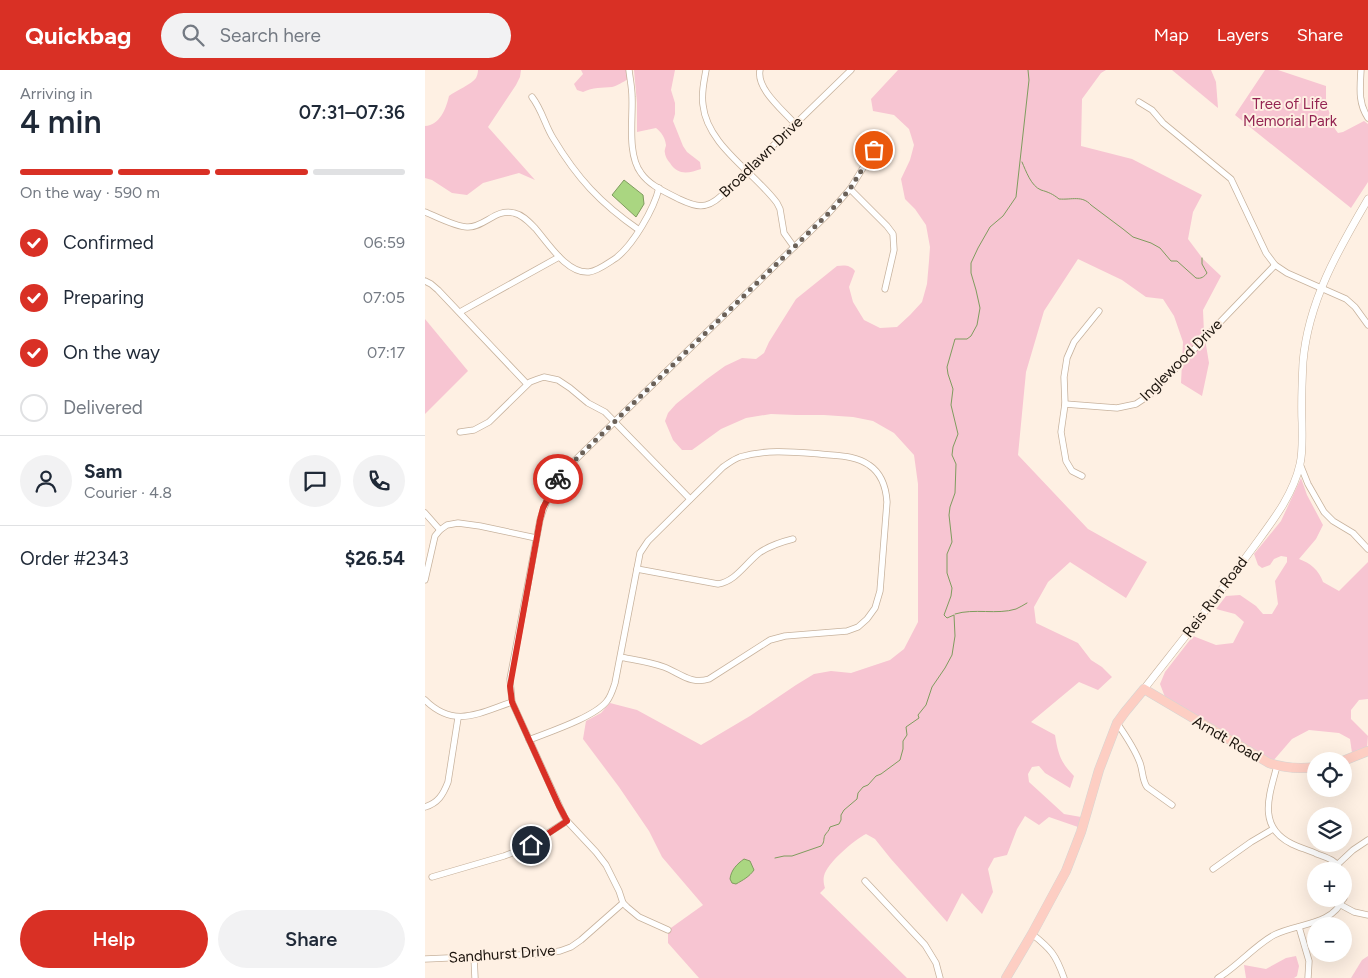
<!DOCTYPE html>
<html lang="en">
<head>
<meta charset="utf-8">
<style>
	body { margin:0; font-family:Figtree,sans-serif; background:#f2f2f3; color:#1f2937; height:100vh; display:flex; flex-direction:column; font-size:19px; white-space:nowrap }
	* { box-sizing:border-box; margin:0 }
	p { font-size:16px; color:#747a83 }
	.icon { flex:none; width:28px; height:28px; fill:none; stroke:currentColor; stroke-width:2; stroke-linecap:round; stroke-linejoin:round }
	.map { position:relative; flex:1; overflow:hidden }
	.details { display:flex; flex-direction:column; background:#fff; width:425px }
	.details>* { flex:none }
	.controls { position:absolute; left:882px; top:682px; display:grid; gap:10px }
	.controls a { display:grid; place-items:center; width:45px; height:45px; border-radius:50%; background:#fff; box-shadow:0 5px 20px #0002; font-size:25px }
	.pin { position:absolute; display:grid; place-items:center; width:42px; height:42px; color:#fff; margin:-21px; border:2px solid #fff; border-radius:50%; box-shadow:0 1px 5px #0007 }
	.courier { position:absolute; display:grid; place-items:center; width:50px; height:50px; margin:-25px; border:4px solid #d93025; border-radius:50%; background:#fff; color:#222; box-shadow:0 1px 6px #0007 }
	.overview em { font-style:normal; font-weight:600 }
	.overview div { display:flex; flex-direction:column-reverse }
	.overview { display:flex; align-items:center; justify-content:space-between; height:85px; padding:0 20px }
	h1 { font-size:32px; font-weight:600; line-height:38px }
	.bar { display:grid; grid-template-columns:repeat(4,1fr); gap:8px 5px; align-content:center; height:60px; padding:0 20px }
	.bar i { height:6px; border-radius:4px; background:#e0e1e3 }
	.bar .selected { background:#d93025 }
	.bar p { grid-column:span 4 }
	.line { display:flex; align-items:center; gap:12px; padding:0 20px; border-top:1px solid #e0e1e3 }
	.line div { flex:1 }
	.round { display:grid; place-items:center; flex:none; width:52px; height:52px; border-radius:26px; background:#f2f2f3 }
	ol { padding:0 20px; list-style:none }
	li { display:flex; align-items:center; gap:15px; height:55px }
	li p { margin-inline-start:auto }
	li .icon { padding:5px; border-radius:50%; background:#d93025; color:#fff; stroke-width:4 }
	li:last-child { color:#747a83 }
	li i { width:28px; height:28px; border:2px solid #e0e1e3; border-radius:50% }
	.primary-button { display:flex; gap:10px; margin-top:auto; padding:10px 20px }
	.primary-button a { flex:1; height:58px; border-radius:30px; background:#d93025; color:#fff; font-size:20px; font-weight:600; line-height:58px; text-align:center }
	.primary-button a+a { background:#f2f2f3; color:#1f2937 }
	header { display:flex; align-items:center; gap:30px; box-sizing:border-box; height:70px; padding:0 25px; background:#d93025; color:#fff }
	header strong { font-size:24px }
	nav { display:flex; gap:28px; margin-inline-start:auto; font-size:18px }
	.search { width:350px; height:45px; background:#f2f2f3; display:flex; align-items:center; gap:12px; box-sizing:border-box; padding:0 18px; border-radius:28px; color:#747a83; font-size:19px }
	main { display:flex; flex:1; min-height:0 }
	.map>svg:first-child { display:block }
	.green { fill:#f7c5d2 }
	.water { fill:#aad681; stroke:#7f9c5e }
	.lines { fill:none; stroke-linecap:round; stroke-linejoin:round }
	.stream { stroke:#7f9c5e; stroke-width:1 }
	.minor-casing { stroke:#c7b29d; stroke-width:7 }
	.tertiary-casing { stroke:#c7b29d; stroke-width:8 }
	.primary-casing { stroke:#d6d5d3; stroke-width:10 }
	.minor { stroke:#fff; stroke-width:5.5 }
	.tertiary { stroke:#fff; stroke-width:7 }
	.primary { stroke:#fdcec3; stroke-width:9 }
	.done { stroke:#6b6158; stroke-width:5; stroke-dasharray:0 9 }
	.route { stroke:#d93025; stroke-width:6 }
	.labels { text-anchor:middle; dominant-baseline:central; stroke-width:4; stroke-linejoin:round; paint-order:stroke }
	.park-label { font-size:15px; fill:#942452; stroke:#fef0e3 }
	.street-label { font-size:15px; fill:#1c140d; stroke:#fef0e3 }
</style>
</head>
<body>
<header>
<strong>Quickbag</strong>
<div class="search"><svg class="icon" aria-label="search" viewBox="0 0 24 24"><circle cx="10" cy="10" r="6"/><path d="M15 15l6 6"/></svg>Search here</div>
<nav><a>Map</a><a>Layers</a><a>Share</a></nav>
</header>
<main>
<section class="details">
<div class="overview"><div><h1>4 min</h1><p>Arriving in</p></div><em>07:31–07:36</em></div>
<div class="bar"><i class="selected"></i><i class="selected"></i><i class="selected"></i><i></i><p>On the way · 590 m</p></div>
<ol>
<li><svg class="icon" aria-label="check" viewBox="0 0 24 24"><path d="M5 12l5 5 9-10"/></svg>Confirmed<p>06:59</p></li>
<li><svg class="icon" aria-label="check" viewBox="0 0 24 24"><path d="M5 12l5 5 9-10"/></svg>Preparing<p>07:05</p></li>
<li><svg class="icon" aria-label="check" viewBox="0 0 24 24"><path d="M5 12l5 5 9-10"/></svg>On the way<p>07:17</p></li>
<li><i></i>Delivered</li>
</ol>
<div class="line" style="height:90px"><a class="round"><svg class="icon" aria-label="person" viewBox="0 0 24 24"><circle cx="12" cy="8" r="4"/><path d="M4 21q1-7 8-7t8 7"/></svg></a><div><b>Sam</b><p>Courier · 4.8</p></div><a class="round"><svg class="icon" aria-label="chat" viewBox="0 0 24 24"><path d="M4 5h16v11H9l-5 4z"/></svg></a><a class="round"><svg class="icon" aria-label="phone" viewBox="0 0 24 24"><path d="M5 4h4l2 5-3 2q2 4 5 5l2-3 5 2v4C11 20 4 13 5 4z"/></svg></a></div>
<div class="line" style="height:65px"><div>Order #2343</div><b>$26.54</b></div>
<div class="primary-button"><a>Help</a><a>Share</a></div>
</section>
<div class="map">
<svg width="943" height="908" viewBox="0 0 943 908">
	<rect width="100%" height="100%" fill="#fef0e3"/>
	<g class="green">
		<path d="M53 0H96L95 7 91 15 63 57 110 110 94 103 58 113 42 125 27 123 7 110 0 108V56C15 55 21 39 24 26 30 21 47 14 51 8 52 6 53 3 53 0Z"/>
		<path d="M156 0H201L203 9C198 12 192 16 187 17 177 18 168 17 158 22L152 20 149 14 158 4Z"/>
		<path d="M209 0H250L246 20 250 33V44L248 51 258 76 262 82 275 92 276 99C264 103 253 106 245 93 243 91 240 86 240 83 239 80 241 77 241 75 240 67 236 62 231 58L212 62V33Z"/>
		<path d="M473 0H681L676 3 657 29 656 76 707 89 777 125 768 142 763 169 778 189 796 206 778 240 779 263 784 293 777 326 756 313 758 272 749 246 738 229 721 227 697 210 653 189 619 241 601 302 593 385 663 459 722 492 701 528 645 492 623 512 609 537 611 553 653 573 666 590 677 597 687 607 673 620 654 612 606 652 630 665C633 684 636 693 649 706L645 718 620 703 614 696 607 697 603 704 604 712 639 744 656 747 653 757 624 747 614 755 600 746 592 759 582 785 569 788 563 799 568 822 557 844 537 823 522 852 466 789 450 769 441 764C429 770 402 793 399 806 398 810 399 815 400 818L395 823 482 908H274L243 873V860L278 835 237 787 224 761 194 717 158 669 161 651 176 643 185 633 212 640 276 675 325 646 371 615 389 604 406 601 426 603 465 590 479 579 493 552V414L489 385 469 363 448 351 428 347 399 345H371L346 344 321 348 296 359 267 380H257L248 370 240 351 243 343 251 334 282 309 300 296 317 288 331 289 339 283 344 272 371 229 412 196C420 195 425 195 430 201L424 217 428 232 439 250 455 258 472 257 485 245 497 232 502 214 504 191 505 177 501 155 490 139 480 129 476 109 485 90 489 75 484 59 469 45 448 41 446 29Z"/>
		<polygon points="747,0 786,0 791,12 793,38"/>
		<polygon points="840,0 853,0 901,16 901,33 910,59 913,63 918,62 939,51 943,54 943,112 926,138 810,45"/>
		<polygon points="0,249 43,301 0,344"/>
		<path d="M876 408 882 425 898 455 891 469 874 489C885 493 894 500 898 512L914 521 943 492V629L934 630 926 640V649L943 666 942 678 927 683 925 669 914 663 884 660 867 669 848 691 740 627 735 614 740 602 768 566 791 575 808 573 819 552 810 544 791 539 801 526 815 525 831 536 838 544H847L853 534 850 511 862 492V487L856 486 849 489 845 495 837 498 833 495 829 484 856 451Z"/>
		<polygon points="871,886 874,896 872,906 869,908 821,908 819,895 841,899 861,888"/>
		<polygon points="943,886 943,908 926,908 937,890"/>
	</g>
	<g class="water">
		<polygon points="199,110 218,125 219,134 211,147 187,125"/>
		<path d="M319 789 325 791 329 800C324 807 318 810 311 814L307 813 305 809C306 800 312 794 319 789Z"/>
	</g>
	<g class="lines">
		<g class="stream">
			<path d="M597 92C601 101 606 116 616 120 623 122 628 124 634 129 647 130 657 125 666 135L698 159 708 167 726 173 735 178 746 191H752L771 208C776 209 779 207 782 203L777 194V188"/>
			<path d="M530 544C549 538 572 545 591 539 595 537 599 535 602 533"/>
			<path d="M350 788 359 786H367L396 776C400 772 398 769 400 765 402 762 404 761 405 757L414 754 416 750V745L419 740 432 729 433 723 438 717 443 715 451 706 456 704 475 690 478 679V671L482 665 481 657 494 648 493 645 501 635 507 617 520 598 527 585 530 566 529 545 522 548 519 545 526 526 527 518 522 503V484L527 472 524 445 525 437 530 423 531 394 527 385 528 377 533 364 526 335 528 319 523 304 522 297 530 269H542L546 266 552 255 555 238 551 220 546 203V193L553 178 565 157 578 146 591 127 604 10 603 0"/>
		</g>
		<g class="minor-casing">
			<g id="minor">
				<path d="M204 0C205 9 207 18 207 27 208 49 202 84 216 103 225 116 241 122 254 129 271 137 281 140 296 126L426 0"/>
				<path d="M281 0C279 12 276 23 278 35 282 75 329 102 352 133L355 139 359 163 369 177"/>
				<path d="M335 0C331 19 359 41 370 54"/>
				<path d="M936 0C935 18 933 33 943 48"/>
				<path d="M107 27C117 40 120 55 128 68 152 108 175 133 214 160"/>
				<polyline points="714,32 727,40 738,53 806,109 841,183 850,195 862,203 921,229 930,237 943,255"/>
				<polyline points="425,119 462,156 468,164 469,180 460,219"/>
				<path d="M0 142C10 146 33 158 43 157 60 157 71 138 89 143 98 145 104 152 110 158 123 173 142 204 164 202 173 201 183 193 191 188 208 175 229 139 234 118"/>
				<polyline points="0,211 6,214 13,220 102,314"/>
				<polyline points="35,242 134,187"/>
				<polyline points="640,334 692,338 711,334 726,324 850,195"/>
				<polyline points="35,362 49,360 64,352 105,312 113,309 119,307 133,310 145,318 163,333 180,342 265,429"/>
				<polyline points="875,394 883,414 899,442 908,451 928,463 943,479"/>
				<polyline points="657,406 647,401 641,391 636,362 640,334 639,307 642,288 649,272 674,241"/>
				<polyline points="0,443 15,460"/>
				<path d="M212 499 293 514C311 511 320 494 334 483 344 476 356 472 368 469"/>
				<polyline points="0,510 10,466 15,460 22,455 33,453 55,456 111,468"/>
				<path d="M0 630C29 659 54 643 87 632"/>
				<path d="M692 653C701 666 710 679 715 693 718 701 717 710 722 717L747 735"/>
				<path d="M104 670C124 662 170 647 182 631 186 626 188 619 190 613L215 483 223 471 298 397C304 393 309 389 315 387 341 379 369 382 395 384 412 386 430 385 444 395 456 403 461 417 462 432L455 521 450 538 442 549 433 557 422 561 360 566 345 570 284 609C266 615 255 603 239 597 225 592 210 590 195 587"/>
				<path d="M852 696C844 726 832 757 867 774 875 778 884 780 892 784 903 788 911 790 916 801"/>
				<path d="M0 737C13 733 18 725 23 712L33 648"/>
				<polyline points="913,794 928,780 943,770"/>
				<polyline points="788,799 826,772 848,759"/>
				<polyline points="7,807 79,786 98,779 142,751"/>
				<polyline points="919,808 920,820 919,828"/>
				<polyline points="440,811 500,875 511,893 515,908"/>
				<polyline points="916,835 929,842 943,845"/>
				<polyline points="874,857 884,891 883,908"/>
				<path d="M243 860 214 847 202 837 198 833 194 821 181 795 171 782 142 751 139 746 87 632 85 609 115 450C121 429 130 412 144 396L402 145 425 119 449 80"/>
				<path d="M607 864C626 879 631 885 639 908"/>
				<polyline points="49,887 50,908"/>
				<polyline points="0,889 115,884 135,881 146,877 156,870 198,833"/>
				<path d="M793 908C813 896 829 876 849 865 872 853 907 856 918 829"/>
			</g>
		</g>
		<g class="tertiary-casing">
			<path id="tertiary" d="M719 619C755 573 792 527 827 479 846 453 868 426 875 394 878 381 877 366 877 353 876 333 877 312 878 292 883 232 913 180 943 129"/>
		</g>
		<g class="primary-casing">
			<g id="primary">
				<polyline points="918,691 943,681"/>
				<path d="M581 908 607 864 641 801 656 762 674 700 692 653 700 642 719 619 844 693C859 698 875 699 891 697"/>
			</g>
		</g>
		<use href="#minor" class="minor"/>
		<use href="#tertiary" class="tertiary"/>
		<use href="#primary" class="primary"/>
	</g>
	<g class="lines">
		<polyline class="done" points="133,409 144,396 402,145 425,119 449,80"/>
		<polyline class="route" points="106,775 142,751 134,736 87,632 85,616 115,450 118,438 133,409"/>
	</g>
	<g class="labels">
		<g class="park-label">
			<text x="865" y="34">Tree of Life<tspan x="865" dy="17">Memorial Park</tspan></text>
		</g>
		<g class="street-label">
			<text transform="translate(336 87) rotate(-44)">Broadlawn Drive</text>
			<text transform="translate(756 290) rotate(-45)">Inglewood Drive</text>
			<text transform="translate(790 527) rotate(-53)">Reis Run Road</text>
			<text transform="translate(802 669) rotate(30)">Arndt Road</text>
			<text transform="translate(77 884) rotate(-4)">Sandhurst Drive</text>
		</g>
	</g>
</svg>
<div class="controls">
<a><svg class="icon" aria-label="locate" viewBox="0 0 24 24"><circle cx="12" cy="12" r="6"/><path d="M12 2v4M12 18v4M2 12h4M18 12h4"/></svg></a>
<a><svg class="icon" aria-label="layers" viewBox="0 0 24 24"><path d="M12 4l9 5-9 5-9-5zM3 14l9 5 9-5"/></svg></a>
<a>+</a>
<a>−</a>
</div>
<div class="pin" style="left:449px;top:80px;background:#ea580c"><svg class="icon" aria-label="bag" viewBox="0 0 24 24"><path d="M5 8h14l-1 12H6zM9 8a3 3 0 0 1 6 0"/></svg></div>
<div class="pin" style="left:106px;top:775px;background:#1f2937"><svg class="icon" aria-label="home" viewBox="0 0 24 24"><path d="M3 11l9-7 9 7M6 9v11h12V9"/></svg></div>
<div class="courier" style="left:133px;top:409px"><svg class="icon" aria-label="bike" viewBox="0 0 24 24"><circle cx="6" cy="16" r="4"/><circle cx="18" cy="16" r="4"/><path d="M6 16l4-8h5l3 8M10 8l3 8H6M13 5h3"/></svg></div>
</div>
</main>
</body>
</html>
